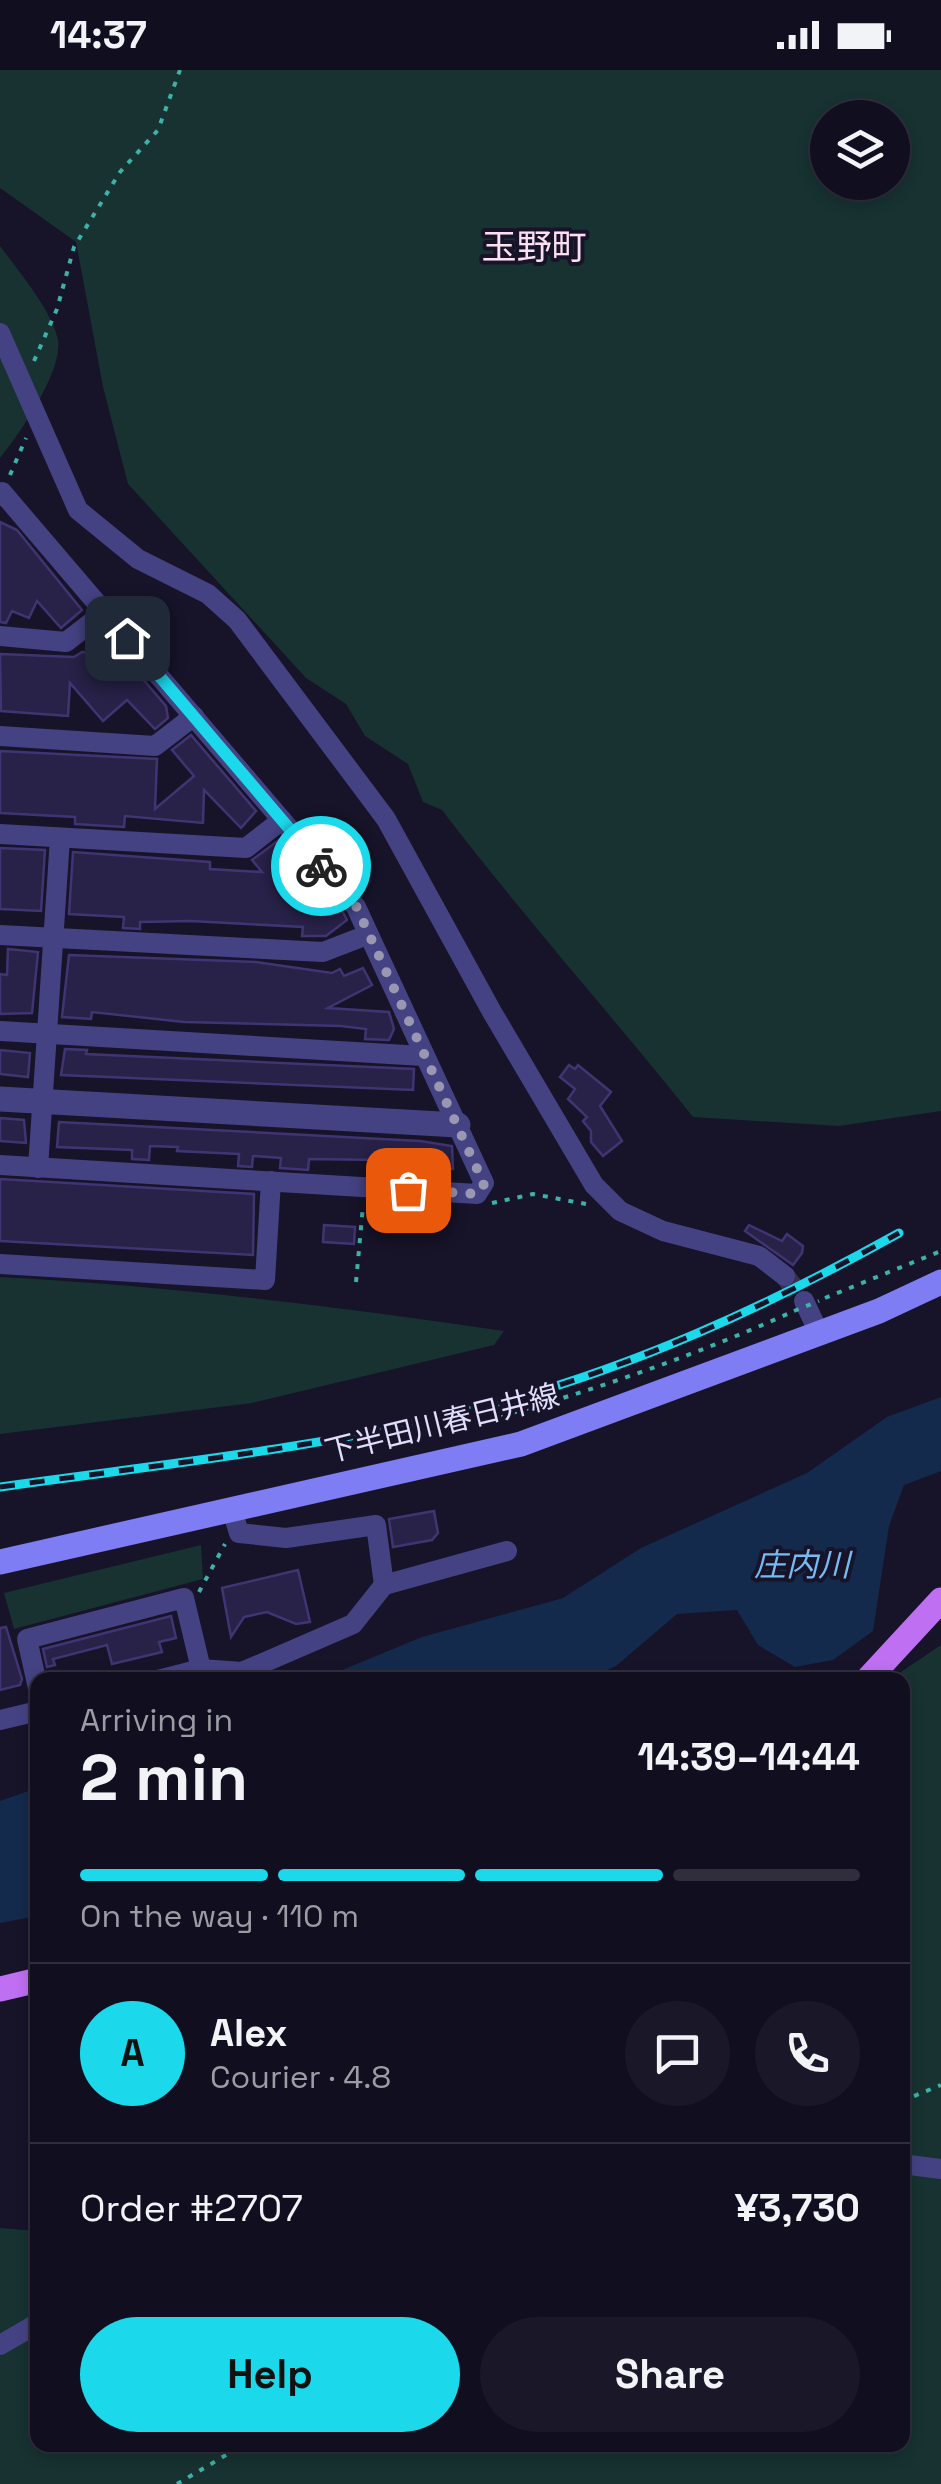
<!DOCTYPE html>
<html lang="en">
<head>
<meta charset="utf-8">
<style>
	body { margin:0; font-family:"Space Grotesk","Noto Sans JP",sans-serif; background:#1a1728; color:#f1f3f6; height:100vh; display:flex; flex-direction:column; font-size:38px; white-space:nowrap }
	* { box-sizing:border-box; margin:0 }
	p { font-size:32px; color:#9c9ca4 }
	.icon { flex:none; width:55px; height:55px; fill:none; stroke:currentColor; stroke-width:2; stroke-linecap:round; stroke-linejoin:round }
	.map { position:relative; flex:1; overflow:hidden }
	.drawer { position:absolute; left:30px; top:1602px; width:880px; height:780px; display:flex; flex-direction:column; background:#110e1f; border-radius:20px; box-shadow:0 5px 15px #0003,0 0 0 2px #302e3d }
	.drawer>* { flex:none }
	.buttons { position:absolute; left:810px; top:30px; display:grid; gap:20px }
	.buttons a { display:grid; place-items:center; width:100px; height:100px; border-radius:50%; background:#110e1f; box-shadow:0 5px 15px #0003,0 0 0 2px #302e3d; font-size:50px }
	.pin { position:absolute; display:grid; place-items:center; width:85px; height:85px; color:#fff; margin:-42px; border-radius:20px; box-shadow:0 5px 15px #0006 }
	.courier { position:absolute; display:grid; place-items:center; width:100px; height:100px; margin:-50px; border:8px solid #1bd9eb; border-radius:50%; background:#fff; color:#222; box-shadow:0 2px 12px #0007 }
	.headline em { font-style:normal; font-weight:700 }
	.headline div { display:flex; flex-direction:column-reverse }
	.headline { display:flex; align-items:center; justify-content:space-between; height:170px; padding:0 50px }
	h1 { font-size:65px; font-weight:700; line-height:75px }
	.bar { display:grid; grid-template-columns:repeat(4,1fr); gap:15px 10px; align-content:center; height:120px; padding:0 50px }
	.bar i { height:12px; border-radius:8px; background:#302e3d }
	.bar .current { background:#1bd9eb }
	.bar p { grid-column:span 4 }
	.line { display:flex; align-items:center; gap:25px; padding:0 50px; border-top:2px solid #302e3d }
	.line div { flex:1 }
	.round { display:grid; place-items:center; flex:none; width:105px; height:105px; border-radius:52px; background:#1a1728 }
	.cta { display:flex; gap:20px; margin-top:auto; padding:20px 50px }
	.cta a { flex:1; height:115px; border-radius:60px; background:#1bd9eb; color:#111; font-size:40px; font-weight:700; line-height:115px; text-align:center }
	.cta a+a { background:#1a1728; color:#f1f3f6 }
	.status { display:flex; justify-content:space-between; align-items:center; height:70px; padding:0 50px; background:#110e1f; direction:ltr }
	.status svg { height:28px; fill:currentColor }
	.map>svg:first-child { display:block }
	.green { fill:#173231; fill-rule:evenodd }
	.water { fill:#142a4c }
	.building { fill:#282148; stroke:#403572; stroke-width:2.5 }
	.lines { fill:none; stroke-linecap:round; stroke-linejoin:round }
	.minor-tunnel { stroke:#353149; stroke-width:20; stroke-dasharray:20 10; stroke-linecap:butt }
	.path { stroke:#3cb2a9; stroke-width:4; stroke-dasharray:5 8; stroke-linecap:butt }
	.minor { stroke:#444283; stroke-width:20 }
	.tertiary { stroke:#444283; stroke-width:25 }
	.secondary { stroke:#7f7df3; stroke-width:25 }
	.primary { stroke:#bf6ff2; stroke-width:25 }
	.rail-casing { stroke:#1bd9eb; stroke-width:9 }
	.rail { stroke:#171329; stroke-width:5; stroke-dasharray:15; stroke-linecap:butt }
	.path-bridge { stroke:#3cb2a9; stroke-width:4; stroke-dasharray:5 8; stroke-linecap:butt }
	.done { stroke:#9a97b2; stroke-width:10; stroke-dasharray:0 18 }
	.route { stroke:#1bd9eb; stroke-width:12 }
	.labels { text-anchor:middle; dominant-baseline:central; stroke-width:8; stroke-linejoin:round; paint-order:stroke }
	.street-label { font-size:30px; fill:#e1defc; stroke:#171329 }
	.water-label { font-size:32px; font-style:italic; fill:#75baf3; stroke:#171329 }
	.quarter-label { font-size:35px; fill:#fce0f2; stroke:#171329 }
</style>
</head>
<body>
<div class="status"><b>14:37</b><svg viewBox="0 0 49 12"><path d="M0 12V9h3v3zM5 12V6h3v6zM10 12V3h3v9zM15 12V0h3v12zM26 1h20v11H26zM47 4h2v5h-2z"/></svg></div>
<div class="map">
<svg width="941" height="2414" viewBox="0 0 941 2414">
	<rect width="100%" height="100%" fill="#171329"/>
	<g class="green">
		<path d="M0 0H941V1041L839 1056 693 1047C610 943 522 845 442 740L423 732 408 694 365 666 346 634 306 608 128 414 103 317 76 172 0 118ZM828 48H892V112H828Z"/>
		<path d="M0 176C17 199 53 242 58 270 63 301 19 365 0 388Z"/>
		<path d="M0 1207C169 1216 336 1236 504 1261L494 1275 252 1333 0 1364Z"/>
		<polygon points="201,1475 203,1509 14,1559 4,1523"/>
		<polygon points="941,1575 941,2414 0,2414 0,2158 37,2161 38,2375 902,2375 902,1610 889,1610"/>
	</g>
	<g class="water">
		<polygon points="941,1327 941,1401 904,1415 889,1456 873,1561 833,1590 795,1597 758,1575 737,1540 677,1544 616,1596 585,1610 318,1610 422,1567 563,1528 641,1478 807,1403 887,1347"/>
		<polygon points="37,1718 37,1846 0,1853 0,1731"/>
	</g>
	<g class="building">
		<polygon points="0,452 17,460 82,540 61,558 37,531 29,548 12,541 6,553 0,552"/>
		<polygon points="82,582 122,585 166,636 168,648 155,659 127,630 103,651 70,613 68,646 1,641 0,584 74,587"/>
		<polygon points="191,665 256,741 241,758 204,720 203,753 125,746 124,757 75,754 75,747 0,743 0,681 157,689 155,739 194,706 172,680"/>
		<polygon points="279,770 316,818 319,815 344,844 347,850 326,866 302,866 303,857 191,851 140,852 140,859 123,858 124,847 69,844 73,782 210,792 210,799 262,802 252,790"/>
		<polygon points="0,778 45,780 41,841 0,839"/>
		<polygon points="8,879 38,882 32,943 0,944 0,904 7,905"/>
		<polygon points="69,885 256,892 332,903 340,899 344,906 363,898 372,915 328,938 389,942 394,959 389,970 365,969 366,959 341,956 184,952 92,942 91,949 62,947"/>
		<polygon points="65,979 87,980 86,984 414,999 413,1020 61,1005"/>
		<polygon points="0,980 30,983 28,1007 0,1004"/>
		<polygon points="569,995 575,999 578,995 611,1022 600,1036 622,1071 603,1086 591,1072 591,1061 583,1051 587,1047 568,1029 575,1019 560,1007"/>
		<polygon points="0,1048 24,1050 26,1073 0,1071"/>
		<polygon points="59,1052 420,1071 452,1076 453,1099 381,1096 381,1090 309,1089 308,1100 280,1098 281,1088 253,1086 252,1097 238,1096 239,1084 177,1081 178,1077 150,1076 149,1090 132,1089 132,1080 57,1077"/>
		<polygon points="0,1109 254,1124 253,1185 0,1171"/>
		<polygon points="324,1155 355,1157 354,1174 323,1172"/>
		<polygon points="749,1155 782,1171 787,1164 803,1176 802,1183 793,1195 745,1161"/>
		<polygon points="434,1441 438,1463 432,1470 393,1477 389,1449"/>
		<polygon points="298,1500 310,1552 296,1554 267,1542 244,1547 231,1567 222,1518"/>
		<polygon points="171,1546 176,1568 159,1572 162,1582 112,1594 107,1575 53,1589 55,1595 47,1597 43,1579"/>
		<polygon points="6,1557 22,1609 20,1615 0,1620 0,1558"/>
	</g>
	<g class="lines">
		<polyline class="minor-tunnel" points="785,1206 804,1231"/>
		<g class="path">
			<polyline points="34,291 57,239 74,177 120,102 158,60 180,0"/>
			<polyline points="10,405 26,368"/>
			<polyline points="492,1133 533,1124 586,1134"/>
			<polyline points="356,1212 363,1136"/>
			<polyline points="825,1228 941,1181"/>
			<path d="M476 1353C584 1324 689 1288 792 1242"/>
			<polyline points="199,1522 225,1474"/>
			<polyline points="902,2031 941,2015"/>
			<polyline points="177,2414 243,2375"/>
		</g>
		<g class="minor">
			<polyline points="0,263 78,440 138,489 208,524 237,550 386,749 492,942 594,1115 620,1141 663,1161 759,1186 785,1206"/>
			<polyline points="0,426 2,422 356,837 484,1113 477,1124 0,1095"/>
			<polyline points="0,566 66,572 105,542"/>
			<polyline points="0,666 155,676 194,646"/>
			<polyline points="0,764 246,778 282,750"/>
			<polyline points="0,865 323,882 367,865"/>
			<polyline points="0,961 423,986"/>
			<polyline points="38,1098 60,768"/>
			<polyline points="0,1194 265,1210 271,1111"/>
			<polyline points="804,1231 819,1263"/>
			<polyline points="232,1440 239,1463 286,1468 376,1455 384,1515"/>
			<polyline points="158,1610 201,1599 242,1602 353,1554 384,1515 507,1481"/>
			<polyline points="38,1618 27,1569 184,1528 201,1599"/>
			<polyline points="0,1650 38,1641"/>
			<polyline points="902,2094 941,2099"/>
			<polyline points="0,2275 38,2253"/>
		</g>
		<polyline class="tertiary" points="0,1029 458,1055"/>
		<polyline class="secondary" points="0,1492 521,1374 879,1241 941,1212"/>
		<g class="primary">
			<polyline points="867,1610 941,1530"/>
			<polyline points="0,1919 38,1910"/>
		</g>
		<g class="rail-casing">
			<path id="rail" d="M0 1417C163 1394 328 1378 487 1336 633 1298 768 1236 899 1163"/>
		</g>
		<use href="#rail" class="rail"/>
		<polyline class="path-bridge" points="794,1241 819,1231"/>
	</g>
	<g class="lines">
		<polyline class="done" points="321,796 356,836 484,1114 477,1124 408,1120"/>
		<polyline class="route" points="127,568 321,796"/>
	</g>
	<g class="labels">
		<g class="street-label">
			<text transform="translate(442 1353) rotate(-14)">下半田川春日井線</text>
		</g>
		<g class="water-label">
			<text x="802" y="1495">庄内川</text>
		</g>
		<g class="quarter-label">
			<text x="534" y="177">玉野町</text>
		</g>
	</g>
</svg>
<div class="buttons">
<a><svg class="icon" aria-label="layers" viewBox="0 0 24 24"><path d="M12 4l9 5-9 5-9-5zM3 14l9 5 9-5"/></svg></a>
</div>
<div class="pin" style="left:408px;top:1120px;background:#ea580c"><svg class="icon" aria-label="bag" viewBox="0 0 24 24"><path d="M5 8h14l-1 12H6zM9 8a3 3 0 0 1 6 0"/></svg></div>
<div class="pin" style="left:127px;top:568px;background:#1f2937"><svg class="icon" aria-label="home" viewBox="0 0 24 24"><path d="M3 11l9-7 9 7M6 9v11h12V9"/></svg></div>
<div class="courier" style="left:321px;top:796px"><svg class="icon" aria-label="bike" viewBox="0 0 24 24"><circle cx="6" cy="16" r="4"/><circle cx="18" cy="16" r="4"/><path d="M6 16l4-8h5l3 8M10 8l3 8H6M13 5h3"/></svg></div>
<section class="drawer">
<div class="headline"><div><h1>2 min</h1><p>Arriving in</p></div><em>14:39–14:44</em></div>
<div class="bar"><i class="current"></i><i class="current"></i><i class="current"></i><i></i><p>On the way · 110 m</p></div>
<div class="line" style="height:180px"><b class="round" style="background:#1bd9eb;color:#111">A</b><div><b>Alex</b><p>Courier · 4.8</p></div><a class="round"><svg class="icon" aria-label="chat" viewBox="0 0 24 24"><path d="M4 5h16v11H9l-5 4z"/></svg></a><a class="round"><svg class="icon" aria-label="phone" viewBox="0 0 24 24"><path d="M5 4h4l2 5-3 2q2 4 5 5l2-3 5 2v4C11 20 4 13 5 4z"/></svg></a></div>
<div class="line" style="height:130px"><div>Order #2707</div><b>¥3,730</b></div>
<div class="cta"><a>Help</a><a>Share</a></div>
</section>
</div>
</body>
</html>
